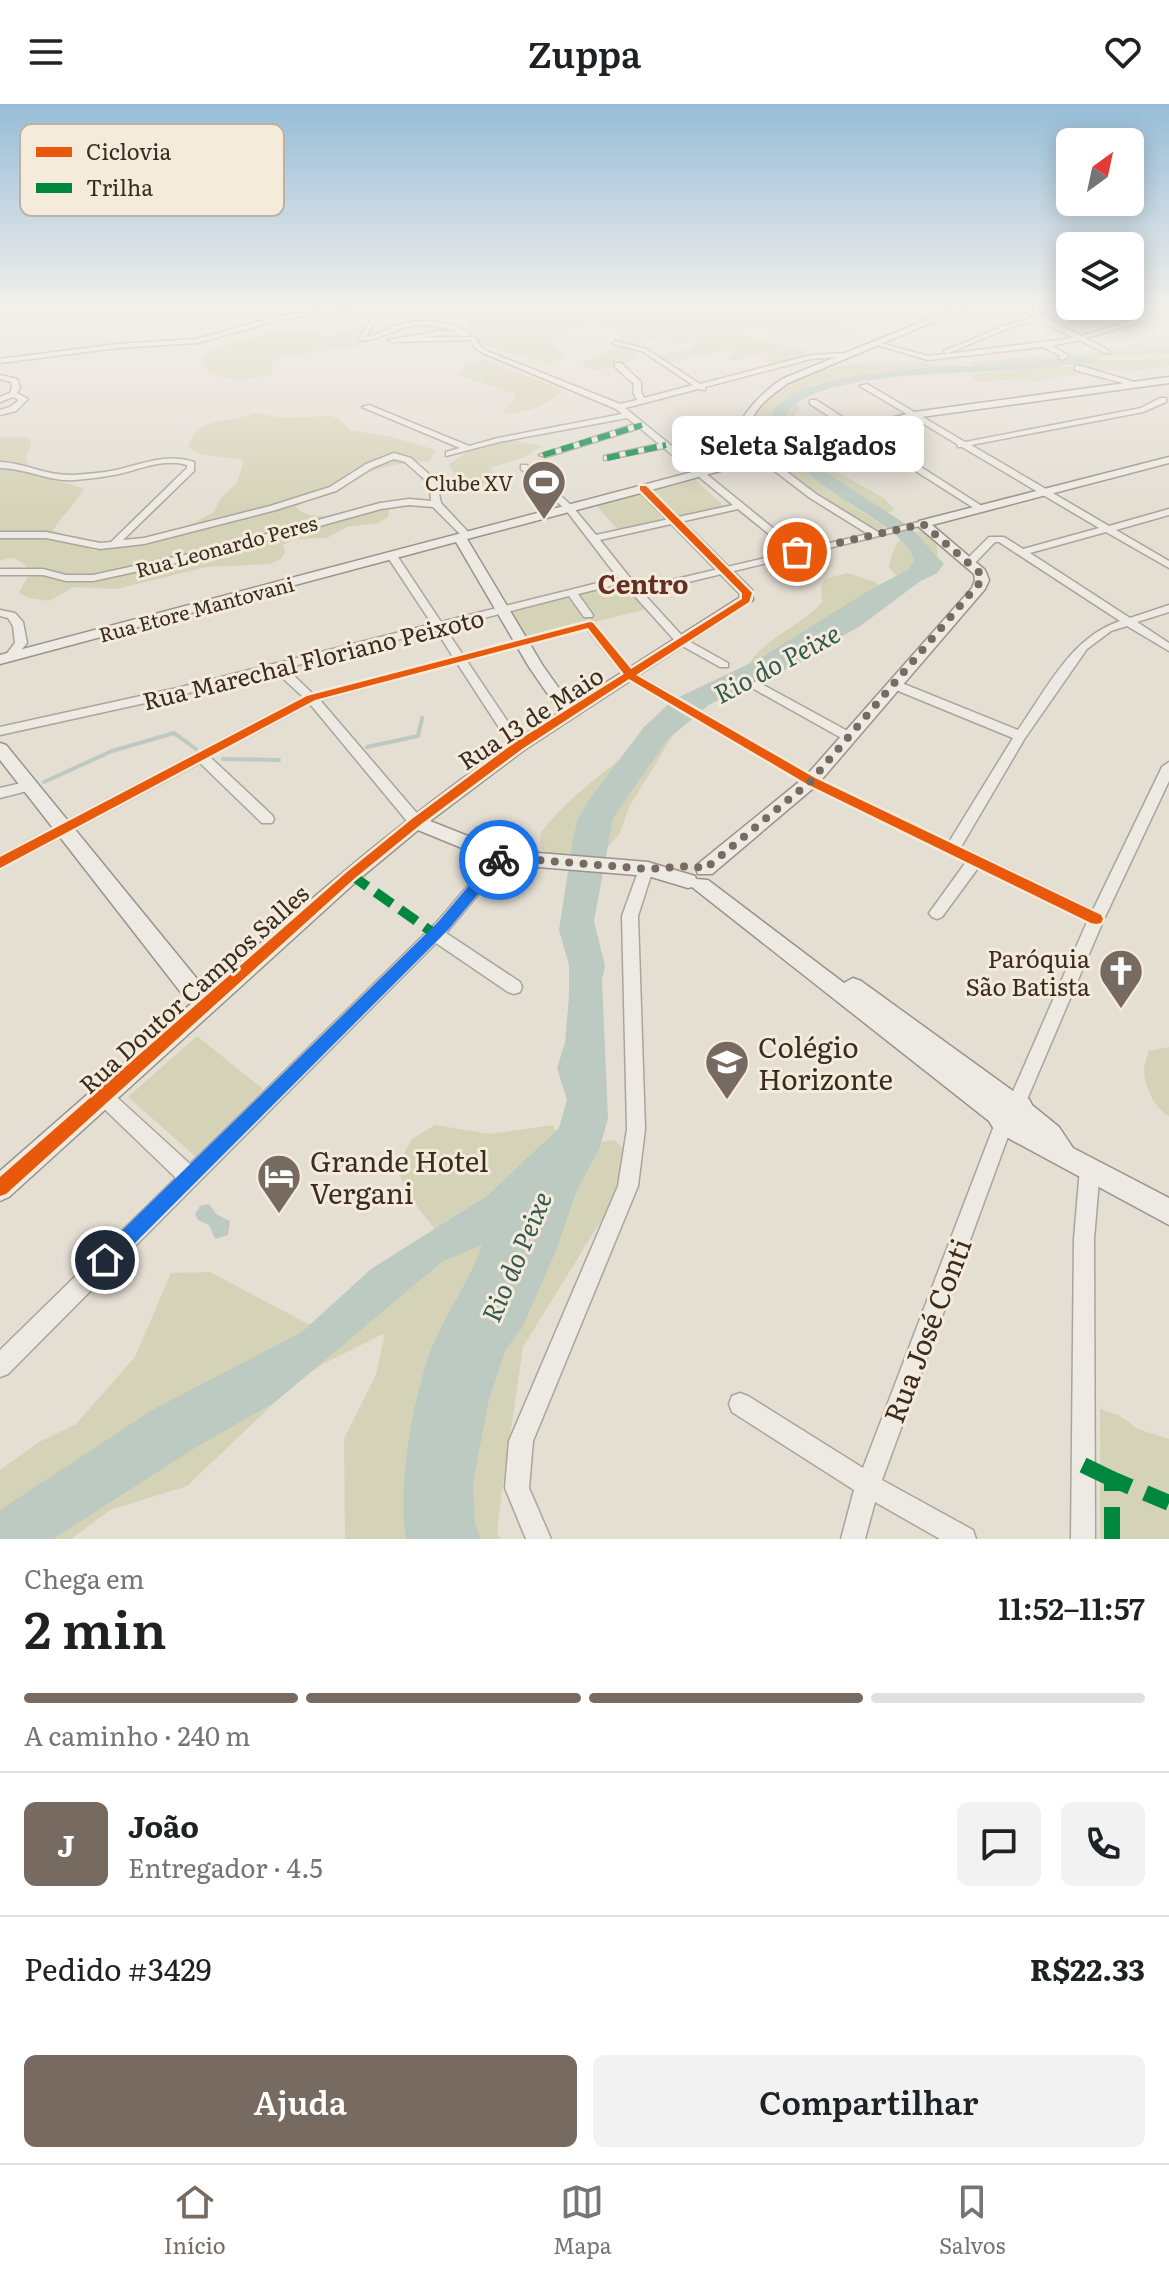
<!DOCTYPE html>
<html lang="pt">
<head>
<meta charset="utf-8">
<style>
	body { margin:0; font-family:Literata,serif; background:#f2f2f2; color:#202124; height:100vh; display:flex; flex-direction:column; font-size:30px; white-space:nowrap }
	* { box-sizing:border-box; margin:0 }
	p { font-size:26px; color:#757577 }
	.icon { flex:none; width:44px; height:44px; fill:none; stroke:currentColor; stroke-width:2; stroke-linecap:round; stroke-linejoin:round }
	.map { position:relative; height:1435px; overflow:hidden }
	.panel { display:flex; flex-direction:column; background:#fff; flex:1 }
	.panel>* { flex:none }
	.needle { width:52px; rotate:33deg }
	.controls { position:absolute; left:1056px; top:24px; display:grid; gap:16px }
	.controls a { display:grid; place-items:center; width:88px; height:88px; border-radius:12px; background:#fff; box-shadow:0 4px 20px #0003; font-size:40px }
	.pin { position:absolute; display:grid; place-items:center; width:68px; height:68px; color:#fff; margin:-34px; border:4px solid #fff; border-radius:50%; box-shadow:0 2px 8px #0007 }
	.courier { position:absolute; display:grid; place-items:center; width:80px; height:80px; margin:-40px; border:6px solid #1a73e8; border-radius:50%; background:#fff; color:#222; box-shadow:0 2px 10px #0007 }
	.bubble { position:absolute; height:56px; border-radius:12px; background:#fff; box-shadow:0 4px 20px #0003; font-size:26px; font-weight:600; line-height:56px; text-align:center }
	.overview em { font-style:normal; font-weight:600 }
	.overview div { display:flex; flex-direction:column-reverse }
	.overview { display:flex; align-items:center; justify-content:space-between; height:136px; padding:0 24px }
	h1 { font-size:52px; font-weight:600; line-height:60px }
	.bar { display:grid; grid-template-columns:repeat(4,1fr); gap:12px 8px; align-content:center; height:96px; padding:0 24px }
	.bar i { height:10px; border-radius:6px; background:#e0e0e0 }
	.bar .on { background:#766a61 }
	.bar p { grid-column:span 4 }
	.line { display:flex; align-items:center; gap:20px; padding:0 24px; border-top:2px solid #e0e0e0 }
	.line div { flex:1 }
	.round { display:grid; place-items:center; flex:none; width:84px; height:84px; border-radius:12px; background:#f2f2f2 }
	.cta { display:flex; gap:16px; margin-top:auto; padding:16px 24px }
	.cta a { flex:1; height:92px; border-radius:12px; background:#766a61; color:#fff; font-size:32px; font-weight:600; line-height:92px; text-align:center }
	.cta a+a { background:#f2f2f2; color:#202124 }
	header { display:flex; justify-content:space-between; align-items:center; height:104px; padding:0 24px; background:#fff; font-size:36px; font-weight:600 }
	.tabs { display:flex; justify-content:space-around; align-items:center; height:112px; border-top:2px solid #e0e0e0; background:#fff; font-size:22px; color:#757577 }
	.tabs a { display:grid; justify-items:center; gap:4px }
	.tabs .on { color:#766a61 }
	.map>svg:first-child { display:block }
	.green { fill:#d5d3b7 }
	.water { fill:#bccac1 }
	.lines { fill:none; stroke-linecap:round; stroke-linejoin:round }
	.stream-far1 { stroke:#bccac1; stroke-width:3 }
	.stream { stroke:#bccac1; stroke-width:4 }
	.river { fill:#bccac1; fill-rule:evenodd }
	.street-casing { stroke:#aaa49b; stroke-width:3 }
	.secondary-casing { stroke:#9a938b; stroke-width:3 }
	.street { fill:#edeae4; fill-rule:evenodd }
	.secondary { fill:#edeae4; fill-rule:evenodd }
	.quiet-far3 { stroke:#00873e; stroke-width:6; stroke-dasharray:13 6; stroke-linecap:butt }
	.quiet-far2 { stroke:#00873e; stroke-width:10; stroke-dasharray:20 10; stroke-linecap:butt }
	.quiet-far1 { stroke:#00873e; stroke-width:13; stroke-dasharray:25 13; stroke-linecap:butt }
	.quiet { stroke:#00873e; stroke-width:16; stroke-dasharray:32 16; stroke-linecap:butt }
	.cycleway-casing { stroke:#f4ebdb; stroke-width:5 }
	.cycleway { fill:#e8590c; fill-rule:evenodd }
	.route { fill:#1a73e8 }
	.done { stroke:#766a61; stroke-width:8; stroke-dasharray:0 14.4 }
	.labels { text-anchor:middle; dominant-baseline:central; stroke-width:6; stroke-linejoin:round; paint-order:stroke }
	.far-poi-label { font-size:20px; fill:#3a2c23; stroke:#f4ebdb; text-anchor:end }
	.far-street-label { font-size:20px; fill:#3a2c23; stroke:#f4ebdb }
	.street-label { font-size:24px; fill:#3a2c23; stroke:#f4ebdb }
	.poi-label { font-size:24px; fill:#3a2c23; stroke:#f4ebdb; text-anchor:end }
	.far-district-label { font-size:26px; font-weight:bold; fill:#642e25; stroke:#f4ebdb }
	.water-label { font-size:26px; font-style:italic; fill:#335954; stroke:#f4ebdb }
	.near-poi-label { font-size:28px; fill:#3a2c23; stroke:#f4ebdb; text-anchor:start }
	.near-street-label { font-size:28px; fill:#3a2c23; stroke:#f4ebdb }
	.key { fill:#f4ebdb; stroke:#bcb2a4; stroke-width:2 }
	.key-label { font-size:22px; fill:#3a2c23 }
</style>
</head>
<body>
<header><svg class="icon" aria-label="menu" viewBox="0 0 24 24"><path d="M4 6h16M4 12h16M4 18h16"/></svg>Zuppa<svg class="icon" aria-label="heart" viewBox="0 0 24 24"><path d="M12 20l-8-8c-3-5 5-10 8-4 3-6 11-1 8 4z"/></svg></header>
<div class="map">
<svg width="1169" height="1435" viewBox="0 0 1169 1435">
	<rect width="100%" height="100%" fill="#e4ded3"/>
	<g class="green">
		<path d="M402 205H426L438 220 459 225 472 222 465 217 464 210 478 205H580L634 212 688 210 712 205 777 208 852 205 843 218 862 226C841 234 812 235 790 232 774 230 753 218 740 229L753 235 807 246C796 258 782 261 766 259L769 252 764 248 736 256 727 255 733 249 728 246 659 260 653 257 670 248 689 246 695 240 651 236 637 239 635 253C620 262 594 273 580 260L617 244 621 231 620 228C596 220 576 221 554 232L552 241 565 252 549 260 427 226 398 207Z"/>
		<path d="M372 221 375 224 368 241 285 252 270 262 273 270C250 277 226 279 206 266L203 255 212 245 270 228 289 226 328 231Z"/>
		<polygon points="1130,240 1169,242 1169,249 1073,255 999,263 970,261 972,258 1125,246"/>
		<path d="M1169 255V262C1149 265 1099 273 1084 260L1087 257Z"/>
		<path d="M485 256 561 285V288C545 302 523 311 502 309L516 294 513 289 457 271 468 260Z"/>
		<path d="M904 257 962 262 959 265 882 267 815 280 794 297 800 305 788 318 786 332 773 344 763 341 749 327C747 317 753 312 758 305 788 263 857 259 904 257Z"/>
		<polygon points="1057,262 1077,264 1091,270 1048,274 1038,278 1016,275 978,278 970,271"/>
		<path d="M255 309 283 314 330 312 339 315 350 326 392 333 436 346 430 357C377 359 342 378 296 403 311 423 363 403 389 406L388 413 378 419 347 423 327 434 295 435 283 441 285 448 281 455 270 460 207 463 116 485 74 483 49 497 29 494 19 489 31 466C20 457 14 450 0 457V333H27L32 338 26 353 30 367C47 377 65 377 84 385 75 401 61 411 53 427L94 447 145 437 183 425 214 408 220 395 237 379 244 356 200 350 188 343C197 311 231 320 255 309Z"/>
		<polygon points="509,335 542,342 527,352 490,364 494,369 487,380 464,386 454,384 454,371 449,360 470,346"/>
		<polygon points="807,344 835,367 884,394 894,406 886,410 794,348"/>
		<polygon points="784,349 824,383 884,422 880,427 817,399 771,357 772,353"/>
		<polygon points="695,376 725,403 673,414 651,387"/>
		<polygon points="640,388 664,417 620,428 595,400"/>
		<path d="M924 427 936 437 938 451C926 467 905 488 889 463 894 440 899 429 924 427Z"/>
		<path d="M847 469 875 478 882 484 745 569C759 534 800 524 822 498L821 483 825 475Z"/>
		<polygon points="622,478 647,505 521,536 505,507"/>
		<path d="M666 602 676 604 679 614 670 636 629 703 620 729 610 741 551 755 541 744 540 730C567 692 607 669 640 637 651 627 658 614 666 602Z"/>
		<polygon points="197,932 263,985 195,1052 128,993"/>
		<path d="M1169 943V1012C1156 1006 1144 982 1144 967 1144 961 1147 953 1149 947Z"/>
		<polygon points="435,1021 490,1030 553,1021 564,1045 614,1036 633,1053 625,1078 523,1243 502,1387 497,1429 501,1435 345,1435 344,1335 376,1271 385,1229 323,1260 294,1280 187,1382 110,1406 71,1435 0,1435 0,1366 39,1338 76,1320 135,1253 171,1169 210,1168 308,1220 343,1216 445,1138 405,1087 397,1062 412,1035"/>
		<polygon points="1100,1305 1118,1311 1138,1325 1169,1335 1169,1435 1100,1435"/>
	</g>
	<g class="water">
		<path d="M807 339 801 352 910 423 944 460 937 469 919 478 859 523 824 542 806 556 710 600 667 636 613 714 594 817 605 862 602 876 608 1014 600 1043 577 1086 555 1149 522 1224 506 1245 489 1296 473 1378 475 1420 481 1435H406C397 1382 413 1291 433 1241 447 1207 471 1175 482 1141L443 1157 275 1298 198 1342 53 1435H0V1406L152 1306 302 1228 371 1165 487 1092 559 1024 567 996 557 964 565 939 569 892V861L559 826 573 735 578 715 588 697 644 623 673 596 761 554 871 485 908 466 914 457C912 448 907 442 901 436 879 415 852 402 828 385 809 372 792 353 771 347Z"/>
		<polygon points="209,1100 216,1110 230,1117 228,1131 215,1135 209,1121 198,1116 195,1110 200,1102"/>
	</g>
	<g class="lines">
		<polyline class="stream-far1" points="421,617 422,613"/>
		<g class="stream">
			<polyline points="367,643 418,632 422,615"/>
			<polyline points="223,655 279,656"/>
			<polyline points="44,678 112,647 174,629 196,645"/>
		</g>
		<path class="river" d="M1080 253H1092L1098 256 1092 259C1059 261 1026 266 993 267 953 270 787 268 782 322 781 339 802 349 812 359L805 363C792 359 780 348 774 335 738 263 959 263 994 261 1022 259 1051 255 1080 253Z"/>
		<g class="street-casing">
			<g id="street">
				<polygon points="333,205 352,205 279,216 197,239 117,244 0,259 0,255 117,240 197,235 278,212"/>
				<path d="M386 205H394L378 214 365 233C376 231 385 226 396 222 421 214 449 216 471 230L468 232 440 231 425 233H475L480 242 487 247 620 300 637 296 633 288 634 280 615 263V259H621L641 278V288L644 294 693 281 642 247 613 240 615 237 646 245 700 280 811 251 851 249 849 252 811 255 705 283V286L698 285 625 304 800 446 868 430 810 394 759 355V351H765L816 390 878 428 923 417 928 420 643 489 685 535 728 559V563H720L677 539 623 479 578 490 593 511 592 513H584L569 492 445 524 463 551 590 518 594 519 635 569 816 674 949 738 1013 634 891 584V578H899L1018 626C1046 586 1071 533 1120 517L999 438H995L973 461H965V457L989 433H1004L1023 445 1099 424 962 343H958L957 340 860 282 867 280 965 338 1141 304 1160 294H1166V298L1143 308 971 341 1109 422 1169 405V411L1116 426 1169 457V464L1106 428 1030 449 1130 514 1169 501V508L1137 518 1169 539V547L1127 522 1111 527 1087 545 1025 634 961 743 1093 806 1162 663 1169 658V677L1104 815 1023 1005 1017 1008 1011 1005 1008 999 1087 818 978 764 942 813 937 815 932 813 929 809 932 805 966 758 806 680 627 575 587 525 467 557 524 642 518 646 513 645 457 559 320 596 421 714 423 718 421 722H411L310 600 210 653 272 711 274 715 272 719H262L200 659 0 765V752L303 593 275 567 177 592 0 631V623L177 584 432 520 387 452 392 449 396 450 441 518 618 474 566 406 521 365V361H527L572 402 596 431 733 401 664 344 604 356V352L659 340 640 324 546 353 539 351 635 320 627 314 499 338 446 352V348L460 344 362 303 369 301 469 342 498 334 622 310 616 305 483 249 475 244 471 236 391 238 388 236 440 227 457 228C438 221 419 218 400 225 386 230 373 238 358 236L374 212ZM738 405 791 448 638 484 600 436ZM436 526 453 553 313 590 286 564Z"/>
				<path d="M1021 205H1029L1041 211 1063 205H1074L1046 214 1081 232 1140 214 1169 208V212L1143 217 1086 234 1109 247V249H1105L1079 236 1052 242 1069 252 1062 256 1059 254 1061 252 1043 243 928 256 874 240 877 238 928 252 946 250 944 247 1004 222 1035 213ZM1040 216 1074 234 946 250 1008 224Z"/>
				<polygon points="1075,262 1081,262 1144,281 1137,283 1075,266"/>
				<polygon points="0,271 17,275 20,283 17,289 28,295 16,307 0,311 0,306 10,303 19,296 13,293 0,298 0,293 10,289 12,283 11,278 0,275"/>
				<polygon points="810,296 816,296 985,404 977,406 810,300"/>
				<path d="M394 349 411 354 430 371 438 385 441 399 470 430V434H464L433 403 409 401 381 405 222 449 93 477H66L43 471H0V465H43L66 471H93L216 444 380 399 409 395 431 397 430 385 423 374 405 358 394 355 372 364 336 387 276 406 144 440 100 445 46 434H0V428H46L100 439 111 438 187 364V361C164 354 140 365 119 370 104 373 89 375 75 376 48 378 26 364 0 364V358C25 359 47 372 73 371 87 370 102 369 116 366 143 360 166 349 194 358V367L123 436 144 434 270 402 330 383 366 360Z"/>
				<polygon points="0,506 15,509 23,518 27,539 14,555 10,556 4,553 15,539 13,522 8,514 0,512"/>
				<polygon points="756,577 853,630 855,633 849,637 845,636 752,584 750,581"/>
				<polygon points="30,677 35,679 37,682 35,685 0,694 0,684"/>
				<polygon points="501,747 506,749 508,753 506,757 446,829 520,878 522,883 520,888 514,890 508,888 436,839 8,1270 0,1273 0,1246 176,1074 98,999 95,993 98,987 104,984 110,987 190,1060 437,818 496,749"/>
				<polygon points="646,759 651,761 653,765 638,812 645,1025 638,1082 533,1337 529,1384 551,1435 526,1435 505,1384 509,1337 618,1082 627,1025 622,812 639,765 641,761"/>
				<polygon points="1004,1010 1011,1013 1013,1019 882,1376 973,1426 976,1435 940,1435 875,1398 865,1435 841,1435 854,1386 732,1308 729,1300 732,1292 740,1289 748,1292 863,1364 995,1019 997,1013"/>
				<polygon points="1090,1054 1097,1057 1100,1064 1094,1135 1095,1435 1071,1435 1074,1135 1080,1064 1083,1057"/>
			</g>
		</g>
		<g class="secondary-casing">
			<g id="secondary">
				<path d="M953 205H964L788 279C772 291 750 305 749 328 748 336 753 345 753 352L759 348 914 308 1169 273V279L914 314 651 386 752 486 753 496 524 646 430 717 503 746 648 758 695 772 696 775 708 776 844 879 853 874 861 877 1013 987 1029 995 1032 1001 1059 1023 1073 1044 1169 1094V1121L995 1027 989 1017 692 783 688 784 648 772 501 760 418 726 358 776 9 1093 0 1097V1067L193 898 186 895 0 656V639L6 641 202 881 209 884C321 786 433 688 560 608L529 563 456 438 0 560V551L749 353C715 331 762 288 782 275ZM641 389 740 490 739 494 571 601 543 562 467 435Z"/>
				<polygon points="1169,353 1169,359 932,421 985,466 989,476 985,485 817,681 712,770 698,770 696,765 698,760 805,673 972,484 975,476 974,470 919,423 919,417"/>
			</g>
		</g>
		<use href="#street" class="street"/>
		<use href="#secondary" class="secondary"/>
		<g class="quiet-far3">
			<polyline points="543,351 642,321"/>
			<polyline points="607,354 666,341"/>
		</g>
		<polyline class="quiet-far2" points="351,771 435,830"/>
		<polyline class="quiet-far1" points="432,828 435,830"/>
		<g class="quiet">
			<polyline points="1083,1361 1112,1375"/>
			<polyline points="1112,1435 1112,1375 1169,1399"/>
		</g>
		<g class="cycleway-casing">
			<polygon id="cycleway" points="640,382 646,382 752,489 749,498 636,571 815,674 1101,811 1103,815 1101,819 1096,820 1091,819 807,680 629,575 522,645 420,721 355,774 6,1090 0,1092 0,1073 347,768 412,715 514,639 624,570 588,524 315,596 0,764 0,753 307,592 590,518 593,519 631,565 742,495 742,489 640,386"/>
		</g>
		<use href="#cycleway" class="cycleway"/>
	</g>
	<linearGradient id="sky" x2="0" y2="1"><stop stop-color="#96bdd8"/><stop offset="0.5" stop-color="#f3f0eb"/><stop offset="1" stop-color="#f3f0eb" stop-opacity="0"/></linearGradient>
	<rect width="1169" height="406" fill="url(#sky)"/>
	<polygon class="route" points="499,751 504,752 504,759 448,826 111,1163 105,1166 98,1163 95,1156 98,1150 438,818 494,752"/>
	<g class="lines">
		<polyline class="done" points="499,756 501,753 648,765 693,762 705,765 811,677 982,476 980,469 923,420 797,448"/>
	</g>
	<defs>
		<g id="stadium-pin" transform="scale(2.3)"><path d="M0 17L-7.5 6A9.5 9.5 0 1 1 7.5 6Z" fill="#766a61" stroke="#f4ebdb"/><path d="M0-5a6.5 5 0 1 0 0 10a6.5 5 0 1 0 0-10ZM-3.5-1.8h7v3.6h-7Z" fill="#fff"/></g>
		<g id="church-pin" transform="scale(2.3)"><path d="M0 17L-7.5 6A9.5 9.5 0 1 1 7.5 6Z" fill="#766a61" stroke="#f4ebdb"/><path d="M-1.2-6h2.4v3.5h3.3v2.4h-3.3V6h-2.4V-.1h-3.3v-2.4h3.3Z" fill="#fff"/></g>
		<g id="school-pin" transform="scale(2.3)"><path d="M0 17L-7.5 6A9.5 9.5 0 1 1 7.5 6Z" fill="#766a61" stroke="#f4ebdb"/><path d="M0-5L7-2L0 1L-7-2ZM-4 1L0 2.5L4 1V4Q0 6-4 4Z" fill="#fff"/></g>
		<g id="hotel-pin" transform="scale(2.3)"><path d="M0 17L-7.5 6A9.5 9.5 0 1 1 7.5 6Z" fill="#766a61" stroke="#f4ebdb"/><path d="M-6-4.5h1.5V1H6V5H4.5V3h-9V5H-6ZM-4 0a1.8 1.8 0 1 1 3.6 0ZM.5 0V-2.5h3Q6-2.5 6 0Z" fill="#fff"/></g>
	</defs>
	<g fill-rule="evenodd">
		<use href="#stadium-pin" x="544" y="378"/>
		<use href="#church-pin" x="1121" y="867"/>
		<use href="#school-pin" x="727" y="958"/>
		<use href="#hotel-pin" x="279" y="1072"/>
	</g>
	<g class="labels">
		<g class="far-poi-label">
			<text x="513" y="378">Clube XV</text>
		</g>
		<g class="far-street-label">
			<text transform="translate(226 441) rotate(-15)">Rua Leonardo Peres</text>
			<text transform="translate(196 504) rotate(-15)">Rua Etore Mantovani</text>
		</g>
		<g class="street-label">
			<text transform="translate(313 554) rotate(-14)">Rua Marechal Floriano Peixoto</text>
			<text transform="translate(530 613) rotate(-33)">Rua 13 de Maio</text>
			<text transform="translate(193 884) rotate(-42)">Rua Doutor Campos Salles</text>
		</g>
		<g class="poi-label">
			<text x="1090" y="853">Paróquia<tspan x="1090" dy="28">São Batista</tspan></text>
		</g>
		<g class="far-district-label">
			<text x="643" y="478">Centro</text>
		</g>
		<g class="water-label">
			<text transform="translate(776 558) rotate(-28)">Rio do Peixe</text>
			<text transform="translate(515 1152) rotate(-67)">Rio do Peixe</text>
		</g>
		<g class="near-poi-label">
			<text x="758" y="942">Colégio<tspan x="758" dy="32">Horizonte</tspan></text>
			<text x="310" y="1056">Grande Hotel<tspan x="310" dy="32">Vergani</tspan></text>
		</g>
		<g class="near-street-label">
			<text transform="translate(926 1226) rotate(-69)">Rua José Conti</text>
		</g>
	</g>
	<rect x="20" y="20" width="264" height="92" rx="12" class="key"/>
	<rect x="36" y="43" width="36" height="10" fill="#e8590c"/>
	<rect x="36" y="79" width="36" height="10" fill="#00873e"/>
	<g class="key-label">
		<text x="86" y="56">Ciclovia</text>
		<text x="86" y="92">Trilha</text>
	</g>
</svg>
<div class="controls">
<a><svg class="needle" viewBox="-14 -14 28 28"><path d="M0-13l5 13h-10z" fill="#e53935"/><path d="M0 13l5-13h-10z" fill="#757577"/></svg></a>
<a><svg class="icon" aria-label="layers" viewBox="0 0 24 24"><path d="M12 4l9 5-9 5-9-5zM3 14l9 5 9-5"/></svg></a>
</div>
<div class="pin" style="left:797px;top:448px;background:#ea580c"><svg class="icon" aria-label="bag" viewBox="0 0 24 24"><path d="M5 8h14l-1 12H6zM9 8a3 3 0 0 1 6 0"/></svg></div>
<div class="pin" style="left:105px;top:1156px;background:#1f2937"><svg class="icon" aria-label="home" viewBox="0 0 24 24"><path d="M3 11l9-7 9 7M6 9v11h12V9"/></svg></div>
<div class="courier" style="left:499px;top:756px"><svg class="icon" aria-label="bike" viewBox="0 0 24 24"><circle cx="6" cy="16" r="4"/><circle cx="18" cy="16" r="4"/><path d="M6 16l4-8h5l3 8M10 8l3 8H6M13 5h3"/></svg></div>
<div class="bubble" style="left:672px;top:312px;width:252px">Seleta Salgados</div>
</div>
<section class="panel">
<div class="overview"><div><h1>2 min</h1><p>Chega em</p></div><em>11:52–11:57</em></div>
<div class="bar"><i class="on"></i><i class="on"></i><i class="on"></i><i></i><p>A caminho · 240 m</p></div>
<div class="line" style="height:144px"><b class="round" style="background:#766a61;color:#fff">J</b><div><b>João</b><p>Entregador · 4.5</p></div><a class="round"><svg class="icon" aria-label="chat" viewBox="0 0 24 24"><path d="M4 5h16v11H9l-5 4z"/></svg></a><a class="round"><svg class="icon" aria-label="phone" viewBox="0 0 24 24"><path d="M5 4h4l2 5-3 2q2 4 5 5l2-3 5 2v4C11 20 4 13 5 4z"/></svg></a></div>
<div class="line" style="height:104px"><div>Pedido #3429</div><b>R$22.33</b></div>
<div class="cta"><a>Ajuda</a><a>Compartilhar</a></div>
</section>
<nav class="tabs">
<a class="on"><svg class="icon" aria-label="home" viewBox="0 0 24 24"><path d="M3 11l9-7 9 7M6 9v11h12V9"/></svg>Início</a>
<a><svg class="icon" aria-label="map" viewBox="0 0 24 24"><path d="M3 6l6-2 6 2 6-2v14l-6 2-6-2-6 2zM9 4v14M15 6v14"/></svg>Mapa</a>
<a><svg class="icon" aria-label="saved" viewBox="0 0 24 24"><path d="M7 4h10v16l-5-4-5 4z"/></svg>Salvos</a>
</nav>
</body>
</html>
